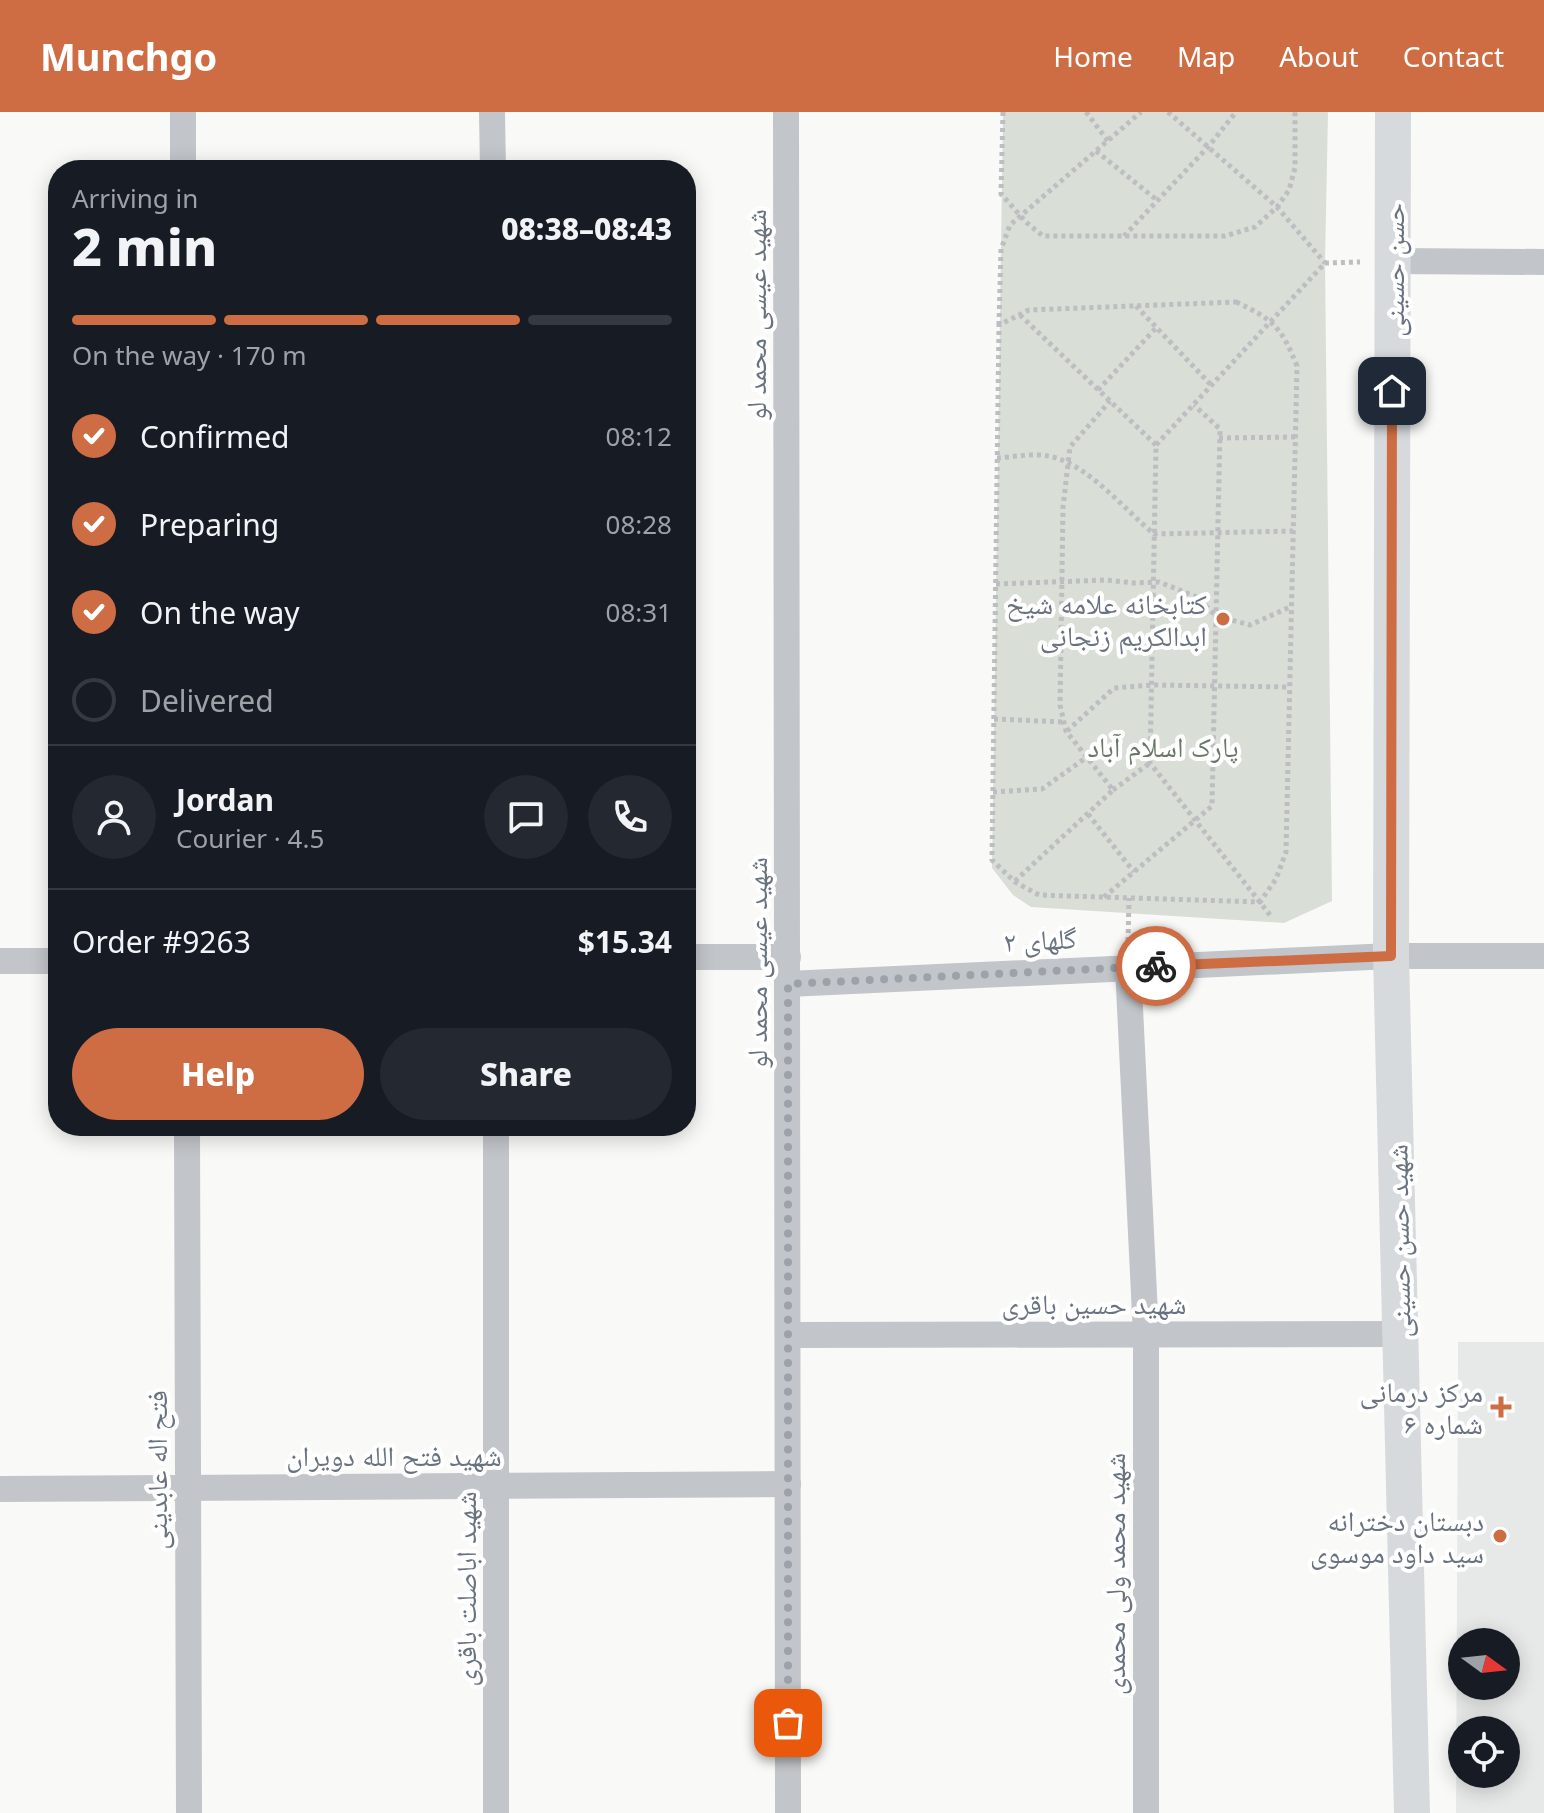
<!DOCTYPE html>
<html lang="en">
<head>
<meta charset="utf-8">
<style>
	body { margin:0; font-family:"Noto Sans","Noto Naskh Arabic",sans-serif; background:#242831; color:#f1f3f6; height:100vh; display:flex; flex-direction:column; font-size:30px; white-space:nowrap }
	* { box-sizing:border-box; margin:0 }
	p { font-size:26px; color:#9ea1a6 }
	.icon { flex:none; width:44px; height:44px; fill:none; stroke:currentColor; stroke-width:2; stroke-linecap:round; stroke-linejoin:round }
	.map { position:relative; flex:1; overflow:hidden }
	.drawer { position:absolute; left:48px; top:48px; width:648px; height:976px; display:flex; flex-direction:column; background:#171b24; border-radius:32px; box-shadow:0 4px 20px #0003 }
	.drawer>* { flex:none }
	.needle { width:52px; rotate:105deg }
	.controls { position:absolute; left:1448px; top:1516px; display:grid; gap:16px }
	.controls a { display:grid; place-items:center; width:72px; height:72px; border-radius:50%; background:#171b24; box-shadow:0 4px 20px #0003; font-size:40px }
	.pin { position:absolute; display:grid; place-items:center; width:68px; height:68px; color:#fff; margin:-34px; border-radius:16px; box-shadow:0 4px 12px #0006 }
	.courier { position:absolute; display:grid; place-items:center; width:80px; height:80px; margin:-40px; border:6px solid #ce6d44; border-radius:50%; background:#fff; color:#222; box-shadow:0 2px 10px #0007 }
	.headline em { font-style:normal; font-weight:800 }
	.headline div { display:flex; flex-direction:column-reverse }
	.headline { display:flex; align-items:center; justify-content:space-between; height:136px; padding:0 24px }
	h1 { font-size:52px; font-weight:800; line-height:60px }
	.bar { display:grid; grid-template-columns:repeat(4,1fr); gap:12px 8px; align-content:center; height:96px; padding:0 24px }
	.bar i { height:10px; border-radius:6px; background:#363941 }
	.bar .selected { background:#ce6d44 }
	.bar p { grid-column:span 4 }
	.line { display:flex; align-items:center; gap:20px; padding:0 24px; border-top:2px solid #363941 }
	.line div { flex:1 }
	.round { display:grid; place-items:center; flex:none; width:84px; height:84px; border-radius:42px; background:#242831 }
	ol { padding:0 24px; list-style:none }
	li { display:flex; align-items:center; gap:24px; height:88px }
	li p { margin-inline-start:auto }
	li .icon { padding:8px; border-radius:50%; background:#ce6d44; color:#fff; stroke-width:4 }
	li:last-child { color:#9ea1a6 }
	li i { width:44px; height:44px; border:4px solid #363941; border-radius:50% }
	.action { display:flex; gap:16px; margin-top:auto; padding:16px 24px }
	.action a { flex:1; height:92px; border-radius:48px; background:#ce6d44; color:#fff; font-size:32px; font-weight:800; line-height:92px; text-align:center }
	.action a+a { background:#242831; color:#f1f3f6 }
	header { display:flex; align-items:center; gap:48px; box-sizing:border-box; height:112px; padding:0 40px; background:#ce6d44; color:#fff }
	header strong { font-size:38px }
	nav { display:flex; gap:44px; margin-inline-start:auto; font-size:28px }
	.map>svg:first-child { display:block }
	.built { fill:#e7e8e8; fill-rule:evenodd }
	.green { fill:#d9ded7 }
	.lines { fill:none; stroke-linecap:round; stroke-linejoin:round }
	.path { stroke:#bcbec1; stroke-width:5; stroke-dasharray:4 4; stroke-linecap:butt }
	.street { stroke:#c2c5c9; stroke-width:26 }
	.secondary { stroke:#d7dadd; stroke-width:36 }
	.done { stroke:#9ba2a9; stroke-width:8; stroke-dasharray:0 14.4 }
	.route { stroke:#ce6d44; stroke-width:10 }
	.poi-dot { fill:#ce6d44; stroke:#fff; stroke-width:3 }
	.labels { text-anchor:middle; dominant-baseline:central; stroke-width:8; stroke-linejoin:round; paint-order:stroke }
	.street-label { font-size:28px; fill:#68737f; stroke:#fff }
	.poi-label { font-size:28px; fill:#68737f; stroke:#fff; text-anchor:end }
	.park-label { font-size:28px; fill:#687866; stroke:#fff }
</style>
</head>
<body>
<header>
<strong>Munchgo</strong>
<nav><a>Home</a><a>Map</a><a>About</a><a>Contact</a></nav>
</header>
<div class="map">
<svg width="1544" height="1701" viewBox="0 0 1544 1701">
	<rect width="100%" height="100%" fill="#f9f9f8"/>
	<path class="built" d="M1458 1230H1544V1701H1456ZM1506 1530V1574H1462V1530ZM1462 1618H1506V1662H1462Z"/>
	<polygon class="green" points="1003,0 1328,0 1325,151 1332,789 1284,811 1031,795 1013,783 992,756"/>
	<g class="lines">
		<g class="path">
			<polyline points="1003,0 1001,82 1027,111 1043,124 1225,124 1255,115 1277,95 1289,78 1295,56 1295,0"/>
			<polyline points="1086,0 1108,29"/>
			<polyline points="1168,0 1277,95 1325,151"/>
			<polyline points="1096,39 1157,88"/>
			<polyline points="1124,124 1209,34 1236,0"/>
			<path d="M1236 190C1273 207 1282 216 1297 254L1286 740 1276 767 1260 790 1039 783 1015 770 992 748 999 213 1029 198Z"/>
			<polyline points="1136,194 1212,274"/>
			<polyline points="1020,203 1156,333"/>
			<polyline points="999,213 1001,137 1010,113 1141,0"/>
			<polyline points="1098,278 1156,216"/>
			<polyline points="1219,326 1296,325"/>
			<path d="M997 346C1013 345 1033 341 1048 344 1086 350 1125 398 1154 422L1293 419"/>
			<polyline points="996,472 1106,468 1134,471 1159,470 1197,485 1216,504 1250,513 1290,495"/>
			<polyline points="994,607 1064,610"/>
			<polyline points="1067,619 1114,576 1152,573 1289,575"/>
			<polyline points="1113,678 1150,651"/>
			<polyline points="993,680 1042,677 1087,645"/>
			<polyline points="1088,702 1134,760"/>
			<polyline points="1015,769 1113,678 1066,619 1060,593 1063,395 1070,335 1110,289"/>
			<polyline points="1104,785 1212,694 1220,317 1194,293"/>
			<polyline points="1270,803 1150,651 1156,333 1325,151 1360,150"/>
			<polyline points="1128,829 1129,786"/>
		</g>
		<g class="street">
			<polyline points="183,0 183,58"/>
			<polyline points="492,0 493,58"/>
			<polyline points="786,0 788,1701"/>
			<polyline points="1393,149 1544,150"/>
			<polyline points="686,845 788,845"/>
			<polyline points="0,849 58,849"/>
			<polyline points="1128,855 1146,1223 1146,1701"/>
			<polyline points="788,872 1391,844 1544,844"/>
			<polyline points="187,1014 189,1701"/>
			<polyline points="496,1014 496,1701"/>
			<polyline points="788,1223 1401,1222"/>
			<polyline points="0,1377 788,1372"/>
		</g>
		<polyline class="secondary" points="1393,0 1391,844 1412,1701"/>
	</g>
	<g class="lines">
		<polyline class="done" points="788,1611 788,872 1156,854"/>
		<polyline class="route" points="1156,854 1391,844 1392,279"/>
	</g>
	<g class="poi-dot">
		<circle cx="1223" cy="507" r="8"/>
		<path d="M1497 1283h8v8h8v8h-8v8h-8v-8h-8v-8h8z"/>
		<circle cx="1500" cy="1424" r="8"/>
	</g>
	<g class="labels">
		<g class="street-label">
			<text transform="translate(1393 158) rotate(-90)">حسن حسینی</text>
			<text transform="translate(755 203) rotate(-90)">شهید عیسی محمد لو</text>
			<text transform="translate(1040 827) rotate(-3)">گلهای ۲</text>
			<text transform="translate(756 851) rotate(-90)">شهید عیسی محمد لو</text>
			<text transform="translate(1398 1129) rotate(-91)">شهید حسن حسینی</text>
			<text x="1094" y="1191">شهید حسین باقری</text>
			<text x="394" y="1343">شهید فتح الله دویران</text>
			<text transform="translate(156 1358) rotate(-90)">فتح اله عابدینی</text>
			<text transform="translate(1114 1462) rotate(-90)">شهید محمد ولی محمدی</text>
			<text transform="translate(465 1477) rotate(-90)">شهید اباصلت باقری</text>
		</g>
		<g class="poi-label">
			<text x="1207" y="491">کتابخانه علامه شیخ<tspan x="1207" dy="32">ابدالکریم زنجانی</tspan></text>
			<text x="1483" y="1279">مرکز درمانی<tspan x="1483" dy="32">شماره ۶</tspan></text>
			<text x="1484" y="1408">دبستان دخترانه<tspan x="1484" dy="32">سید داود موسوی</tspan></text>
		</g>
		<g class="park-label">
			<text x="1163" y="634">پارک اسلام آباد</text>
		</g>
	</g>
</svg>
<div class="controls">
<a><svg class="needle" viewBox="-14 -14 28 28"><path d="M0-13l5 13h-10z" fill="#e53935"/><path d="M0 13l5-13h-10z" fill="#9ea1a6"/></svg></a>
<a><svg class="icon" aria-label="locate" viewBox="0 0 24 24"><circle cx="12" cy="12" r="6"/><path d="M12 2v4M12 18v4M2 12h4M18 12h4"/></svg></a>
</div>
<div class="pin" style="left:788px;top:1611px;background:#ea580c"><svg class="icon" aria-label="bag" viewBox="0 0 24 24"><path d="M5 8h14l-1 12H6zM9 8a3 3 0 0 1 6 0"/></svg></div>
<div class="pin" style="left:1392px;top:279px;background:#1f2937"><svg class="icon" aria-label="home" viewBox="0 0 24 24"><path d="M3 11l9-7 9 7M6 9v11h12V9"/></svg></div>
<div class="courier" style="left:1156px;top:854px"><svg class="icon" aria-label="bike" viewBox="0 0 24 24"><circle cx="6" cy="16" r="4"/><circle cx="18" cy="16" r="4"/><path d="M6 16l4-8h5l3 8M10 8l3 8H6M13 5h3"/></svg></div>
<section class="drawer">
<div class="headline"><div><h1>2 min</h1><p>Arriving in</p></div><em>08:38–08:43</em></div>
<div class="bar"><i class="selected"></i><i class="selected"></i><i class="selected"></i><i></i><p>On the way · 170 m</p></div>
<ol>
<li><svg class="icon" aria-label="check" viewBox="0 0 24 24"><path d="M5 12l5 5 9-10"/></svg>Confirmed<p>08:12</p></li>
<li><svg class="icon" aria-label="check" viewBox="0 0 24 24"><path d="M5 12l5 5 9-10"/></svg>Preparing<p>08:28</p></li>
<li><svg class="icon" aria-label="check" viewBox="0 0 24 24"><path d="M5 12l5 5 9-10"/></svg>On the way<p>08:31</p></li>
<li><i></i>Delivered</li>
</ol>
<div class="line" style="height:144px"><a class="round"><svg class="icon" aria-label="person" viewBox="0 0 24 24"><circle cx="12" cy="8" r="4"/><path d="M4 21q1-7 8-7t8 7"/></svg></a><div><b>Jordan</b><p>Courier · 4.5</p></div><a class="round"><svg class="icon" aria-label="chat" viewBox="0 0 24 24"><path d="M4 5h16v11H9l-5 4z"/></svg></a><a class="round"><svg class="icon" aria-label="phone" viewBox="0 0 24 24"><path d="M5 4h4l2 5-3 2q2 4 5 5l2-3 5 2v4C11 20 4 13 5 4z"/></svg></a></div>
<div class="line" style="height:104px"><div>Order #9263</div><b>$15.34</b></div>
<div class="action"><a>Help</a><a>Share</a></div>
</section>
</div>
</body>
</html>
